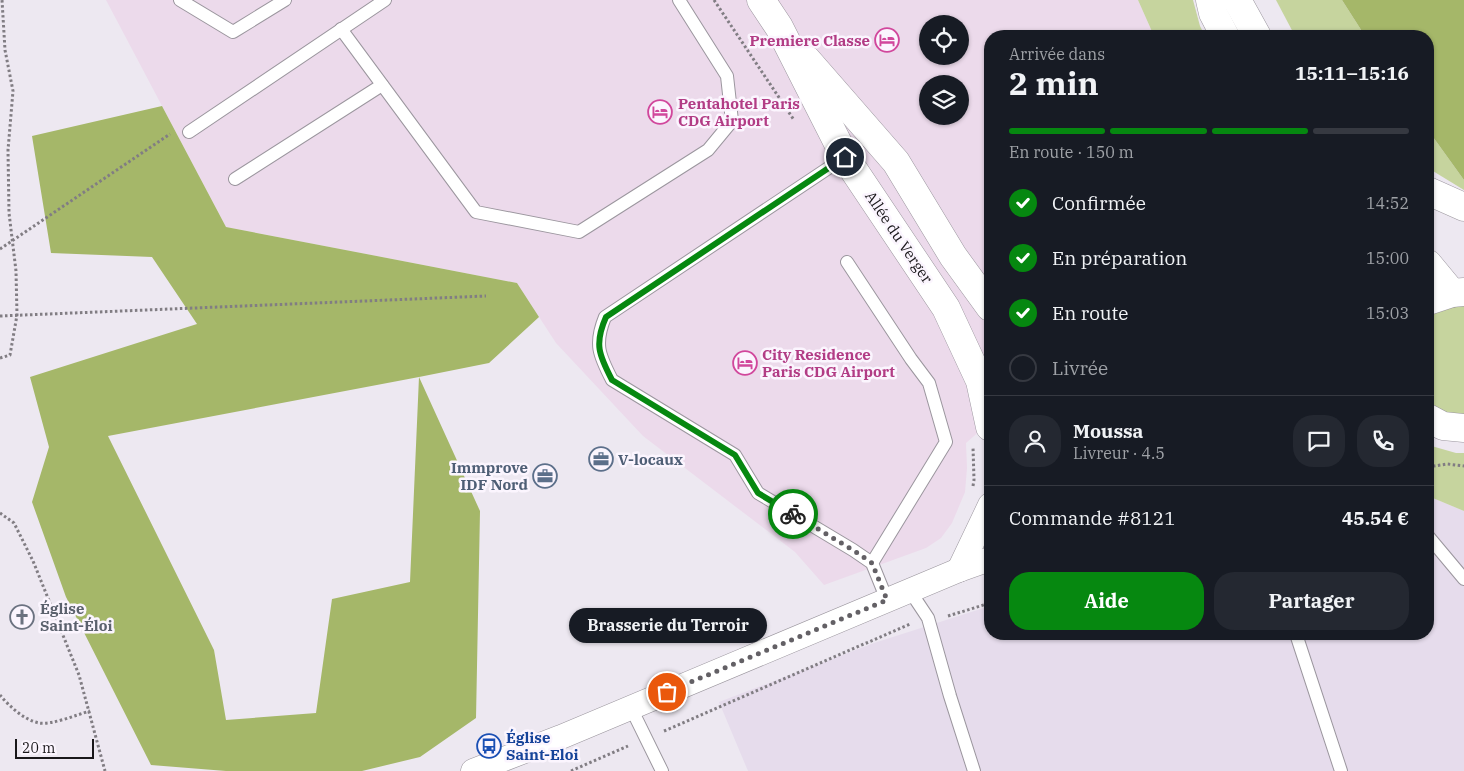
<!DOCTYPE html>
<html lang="fr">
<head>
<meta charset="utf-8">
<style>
	body { margin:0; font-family:"IBM Plex Serif",serif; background:#242831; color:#f1f3f6; height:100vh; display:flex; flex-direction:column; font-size:19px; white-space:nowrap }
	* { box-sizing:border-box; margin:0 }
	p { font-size:16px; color:#9ea1a6 }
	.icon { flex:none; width:28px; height:28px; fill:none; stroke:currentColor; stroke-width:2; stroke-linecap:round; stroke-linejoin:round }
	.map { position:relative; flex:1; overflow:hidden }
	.sheet { position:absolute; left:984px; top:30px; width:450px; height:610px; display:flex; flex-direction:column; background:#171b24; border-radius:20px; box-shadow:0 1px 4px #0004 }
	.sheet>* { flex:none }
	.tools { position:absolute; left:919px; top:15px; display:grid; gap:10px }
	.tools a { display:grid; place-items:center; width:50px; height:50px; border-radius:50%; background:#171b24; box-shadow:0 1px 4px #0004; font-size:25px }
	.scale { position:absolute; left:15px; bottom:12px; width:79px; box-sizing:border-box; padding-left:5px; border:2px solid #19171a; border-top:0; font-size:14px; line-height:18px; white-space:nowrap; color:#19171a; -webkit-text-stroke:4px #fbf5fe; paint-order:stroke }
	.pin { position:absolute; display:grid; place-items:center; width:42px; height:42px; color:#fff; margin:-21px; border:2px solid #fff; border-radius:50%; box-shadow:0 1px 5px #0007 }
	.courier { position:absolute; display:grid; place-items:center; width:50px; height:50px; margin:-25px; border:4px solid #068810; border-radius:50%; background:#fff; color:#222; box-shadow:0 1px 6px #0007 }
	.bubble { position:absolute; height:35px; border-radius:18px; background:#171b24; box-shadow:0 1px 4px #0004; font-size:16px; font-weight:700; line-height:35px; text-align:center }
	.summary em { font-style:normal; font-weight:700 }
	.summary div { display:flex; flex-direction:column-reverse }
	.summary { display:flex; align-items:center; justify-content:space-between; height:85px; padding:0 25px }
	h1 { font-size:32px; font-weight:700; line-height:38px }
	.bar { display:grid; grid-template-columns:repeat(4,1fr); gap:8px 5px; align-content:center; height:60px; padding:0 25px }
	.bar i { height:6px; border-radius:4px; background:#363941 }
	.bar .on { background:#068810 }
	.bar p { grid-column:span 4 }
	.line { display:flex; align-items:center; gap:12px; padding:0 25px; border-top:1px solid #363941 }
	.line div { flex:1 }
	.round { display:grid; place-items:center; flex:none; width:52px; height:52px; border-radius:20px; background:#242831 }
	ol { padding:0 25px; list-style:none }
	li { display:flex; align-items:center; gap:15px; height:55px }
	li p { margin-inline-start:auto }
	li .icon { padding:5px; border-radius:50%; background:#068810; color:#fff; stroke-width:4 }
	li:last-child { color:#9ea1a6 }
	li i { width:28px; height:28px; border:2px solid #363941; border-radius:50% }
	.primary-button { display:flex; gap:10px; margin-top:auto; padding:10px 25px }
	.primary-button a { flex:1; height:58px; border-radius:20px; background:#068810; color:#fff; font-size:20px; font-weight:700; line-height:58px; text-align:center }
	.primary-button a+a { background:#242831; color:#f1f3f6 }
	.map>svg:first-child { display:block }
	.commercial { fill:#ecdaeb; fill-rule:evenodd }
	.built { fill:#e6dcec }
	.green { fill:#c6d49e }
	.forest { fill:#a5b769; fill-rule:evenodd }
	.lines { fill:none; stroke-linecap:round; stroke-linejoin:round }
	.lane-casing { stroke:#9b969e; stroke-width:14 }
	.street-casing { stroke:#9b969e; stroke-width:25 }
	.secondary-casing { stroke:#9b969e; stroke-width:29 }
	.highway-casing { stroke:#9b969e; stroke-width:29 }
	.path { stroke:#817d83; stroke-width:3; stroke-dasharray:2.5 2.5; stroke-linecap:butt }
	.lane { stroke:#fff; stroke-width:12 }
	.street { stroke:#fff; stroke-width:24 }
	.secondary { stroke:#fff; stroke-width:28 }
	.highway { stroke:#fff; stroke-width:28 }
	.done { stroke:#636065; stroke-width:5; stroke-dasharray:0 9 }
	.route { stroke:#068810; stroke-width:6 }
	.labels { text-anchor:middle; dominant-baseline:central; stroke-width:5; stroke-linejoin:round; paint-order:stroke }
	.hotel-label { font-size:15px; font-weight:bold; fill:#b23c85; stroke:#fbf5fe; text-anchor:start }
	.street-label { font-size:15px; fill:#19171a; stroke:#fbf5fe }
	.service-label { font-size:15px; font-weight:bold; fill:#4e5e75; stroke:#fbf5fe; text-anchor:start }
	.worship-label { font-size:15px; font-weight:bold; fill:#5b616d; stroke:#fbf5fe; text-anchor:start }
	.transit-label { font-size:15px; font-weight:bold; fill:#164399; stroke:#fbf5fe; text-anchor:start }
</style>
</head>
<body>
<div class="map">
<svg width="1464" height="771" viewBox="0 0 1464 771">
	<rect width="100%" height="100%" fill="#ede8f1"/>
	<path class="commercial" d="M106 0H1138L1154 36H990V422L966 443 967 468 965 492 952 523 941 538 926 548 824 585 795 552 643 436 556 343 517 283 226 227ZM928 24H960V56H928ZM928 84H960V116H928Z"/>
	<polygon class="built" points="1428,496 1464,511 1464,771 748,771 719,702 874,643 990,606 990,634 1428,634"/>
	<g class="green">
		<polygon points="1138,0 1193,0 1200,26 1205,36 1154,36"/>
		<polygon points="1276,0 1342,0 1365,36 1295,36"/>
		<polygon points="1428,130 1464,180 1464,190 1428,168"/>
		<polygon points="1464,304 1464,416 1454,416 1428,406 1428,315 1436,309"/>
		<polygon points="1428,445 1456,453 1464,453 1464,511 1428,496"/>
	</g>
	<g class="forest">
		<polygon points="1342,0 1464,0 1464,180 1428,130 1428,36 1365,36"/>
		<path d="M162 106 226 227 517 283 539 317 489 363 419 377 480 511 476 718 420 757 362 771H226L151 765 66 597 32 502 49 447 30 377 197 324 152 257 51 253 32 136ZM419 377 410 582 332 599 316 713 226 720 214 650 108 436Z"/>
	</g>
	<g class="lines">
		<g class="lane-casing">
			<g id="lane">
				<polyline points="180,0 233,32 285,0"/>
				<polyline points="341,29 476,212 579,232 708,150 732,121 727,76 679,0"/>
				<polyline points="189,132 385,0"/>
				<path d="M845 157 605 317C594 344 599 355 612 380L735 455 758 493 853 550 872 563 887 600"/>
				<polyline points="235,179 382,85"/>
				<polyline points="847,262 911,359 929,383 946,442 872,563"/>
				<polyline points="1428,536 1464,579"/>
				<polyline points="910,591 928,618 950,696 974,771"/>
				<polyline points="1296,634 1341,771"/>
				<polyline points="631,708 662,771"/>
			</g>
		</g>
		<g class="street-casing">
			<g id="street">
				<polyline points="959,570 990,505"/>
				<polyline points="473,771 561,737 959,570 990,559"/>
			</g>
		</g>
		<g class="secondary-casing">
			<g id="secondary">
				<polyline points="761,0 779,27 845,157 946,308 980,381 990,427"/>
				<polyline points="807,60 896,162 953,256 990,307"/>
				<polyline points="1428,301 1452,293 1464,292"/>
				<polyline points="1428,418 1443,426 1464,428"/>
			</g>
		</g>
		<g class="highway-casing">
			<g id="highway">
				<polyline points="1210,0 1213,13 1225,36"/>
				<polyline points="1237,0 1257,36"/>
				<polyline points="1428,191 1464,207"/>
				<polyline points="1428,264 1452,293"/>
			</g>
		</g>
		<g class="path">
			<polyline points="714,0 794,120"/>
			<polyline points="0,249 170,134"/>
			<polyline points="0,316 486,296"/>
			<polyline points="0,358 10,355 17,315 16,271 9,213 8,150 13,91 5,50 2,0"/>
			<polyline points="1428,467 1447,464 1464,466"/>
			<polyline points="973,486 974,480 973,447"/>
			<polyline points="0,513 14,523 33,561 79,675 105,771"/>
			<polyline points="948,616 990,603"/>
			<path d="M0 695C9 706 24 720 39 723 52 725 76 715 90 711"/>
			<polyline points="664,731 910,624"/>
			<polyline points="571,771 628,746"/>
		</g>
		<use href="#lane" class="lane"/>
		<use href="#street" class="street"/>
		<use href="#secondary" class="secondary"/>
		<use href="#highway" class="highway"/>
	</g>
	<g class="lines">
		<polyline class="done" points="667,692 887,600 872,563 853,550 793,514"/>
		<path class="route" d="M793 514 758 493 735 455 612 380C599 355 594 344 606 317L845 157"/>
	</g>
	<defs>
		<g id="hotel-ring" transform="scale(1.25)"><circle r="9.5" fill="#fbf5fe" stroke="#d1479c" stroke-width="1.5"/><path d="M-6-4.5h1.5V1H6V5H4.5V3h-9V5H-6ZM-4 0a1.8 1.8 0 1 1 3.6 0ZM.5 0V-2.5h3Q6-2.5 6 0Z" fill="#d1479c"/></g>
		<g id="office-ring" transform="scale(1.25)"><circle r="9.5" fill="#fbf5fe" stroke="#5c6f8a" stroke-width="1.5"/><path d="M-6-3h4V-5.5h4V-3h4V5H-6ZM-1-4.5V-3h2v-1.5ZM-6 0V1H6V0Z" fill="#5c6f8a"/></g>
		<g id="church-ring" transform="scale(1.25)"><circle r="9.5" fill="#fbf5fe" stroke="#6b7280" stroke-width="1.5"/><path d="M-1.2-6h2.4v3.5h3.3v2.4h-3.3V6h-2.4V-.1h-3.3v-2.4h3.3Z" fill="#6b7280"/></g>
		<g id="bus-ring" transform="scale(1.25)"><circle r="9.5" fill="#fbf5fe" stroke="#1a4fb4" stroke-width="1.5"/><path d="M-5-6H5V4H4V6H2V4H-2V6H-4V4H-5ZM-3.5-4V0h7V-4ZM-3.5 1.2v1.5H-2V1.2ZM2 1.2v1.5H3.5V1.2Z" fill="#1a4fb4"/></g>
	</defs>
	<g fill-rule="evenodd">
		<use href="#hotel-ring" x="887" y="40"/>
		<use href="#hotel-ring" x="660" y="112"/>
		<use href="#hotel-ring" x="745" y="363"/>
		<use href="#office-ring" x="601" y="459"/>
		<use href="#office-ring" x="545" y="476"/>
		<use href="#church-ring" x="22" y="617"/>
		<use href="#bus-ring" x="489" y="746"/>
	</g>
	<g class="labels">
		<g class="hotel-label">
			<text x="870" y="40" text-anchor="end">Premiere Classe</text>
			<text x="678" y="103">Pentahotel Paris<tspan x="678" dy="17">CDG Airport</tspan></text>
			<text x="762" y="354">City Residence<tspan x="762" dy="17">Paris CDG Airport</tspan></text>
		</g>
		<g class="street-label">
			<text transform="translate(899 237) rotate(56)">Allée du Verger</text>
		</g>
		<g class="service-label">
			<text x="618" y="459">V-locaux</text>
			<text x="528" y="467" text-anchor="end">Immprove<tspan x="528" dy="17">IDF Nord</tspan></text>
		</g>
		<g class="worship-label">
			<text x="40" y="608">Église<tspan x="40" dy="17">Saint-Éloi</tspan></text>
		</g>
		<g class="transit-label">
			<text x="506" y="737">Église<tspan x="506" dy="17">Saint-Eloi</tspan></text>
		</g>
	</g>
</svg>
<div class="tools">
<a><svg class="icon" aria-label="locate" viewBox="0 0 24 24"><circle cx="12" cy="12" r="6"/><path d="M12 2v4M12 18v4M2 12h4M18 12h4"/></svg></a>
<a><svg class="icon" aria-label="layers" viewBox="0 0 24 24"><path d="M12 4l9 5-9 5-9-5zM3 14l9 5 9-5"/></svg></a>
</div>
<div class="scale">20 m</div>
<div class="pin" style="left:667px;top:692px;background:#ea580c"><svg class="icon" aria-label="bag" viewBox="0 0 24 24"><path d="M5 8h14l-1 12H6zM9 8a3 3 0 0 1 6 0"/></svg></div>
<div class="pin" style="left:845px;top:157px;background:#1f2937"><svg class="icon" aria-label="home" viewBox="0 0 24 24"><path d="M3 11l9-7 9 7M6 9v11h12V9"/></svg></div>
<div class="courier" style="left:793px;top:514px"><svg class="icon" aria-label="bike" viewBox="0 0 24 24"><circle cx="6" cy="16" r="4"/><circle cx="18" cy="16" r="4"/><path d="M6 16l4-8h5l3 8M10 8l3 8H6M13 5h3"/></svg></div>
<div class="bubble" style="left:569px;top:608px;width:198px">Brasserie du Terroir</div>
<section class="sheet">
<div class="summary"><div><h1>2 min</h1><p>Arrivée dans</p></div><em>15:11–15:16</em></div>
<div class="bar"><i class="on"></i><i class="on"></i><i class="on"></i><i></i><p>En route · 150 m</p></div>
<ol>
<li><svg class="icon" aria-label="check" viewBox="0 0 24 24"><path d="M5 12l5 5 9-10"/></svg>Confirmée<p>14:52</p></li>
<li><svg class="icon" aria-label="check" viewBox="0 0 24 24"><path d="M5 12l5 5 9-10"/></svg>En préparation<p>15:00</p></li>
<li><svg class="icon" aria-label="check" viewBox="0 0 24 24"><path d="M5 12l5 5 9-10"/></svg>En route<p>15:03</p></li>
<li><i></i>Livrée</li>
</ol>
<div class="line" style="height:90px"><a class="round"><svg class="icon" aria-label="person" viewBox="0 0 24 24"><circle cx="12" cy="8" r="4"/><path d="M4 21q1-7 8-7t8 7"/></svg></a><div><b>Moussa</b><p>Livreur · 4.5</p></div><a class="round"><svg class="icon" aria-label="chat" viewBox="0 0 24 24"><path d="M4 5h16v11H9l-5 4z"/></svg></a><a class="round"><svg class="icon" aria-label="phone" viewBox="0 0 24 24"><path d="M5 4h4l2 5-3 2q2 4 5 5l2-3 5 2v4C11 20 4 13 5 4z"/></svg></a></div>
<div class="line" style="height:65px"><div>Commande #8121</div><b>45.54 €</b></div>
<div class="primary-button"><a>Aide</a><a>Partager</a></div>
</section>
</div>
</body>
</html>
